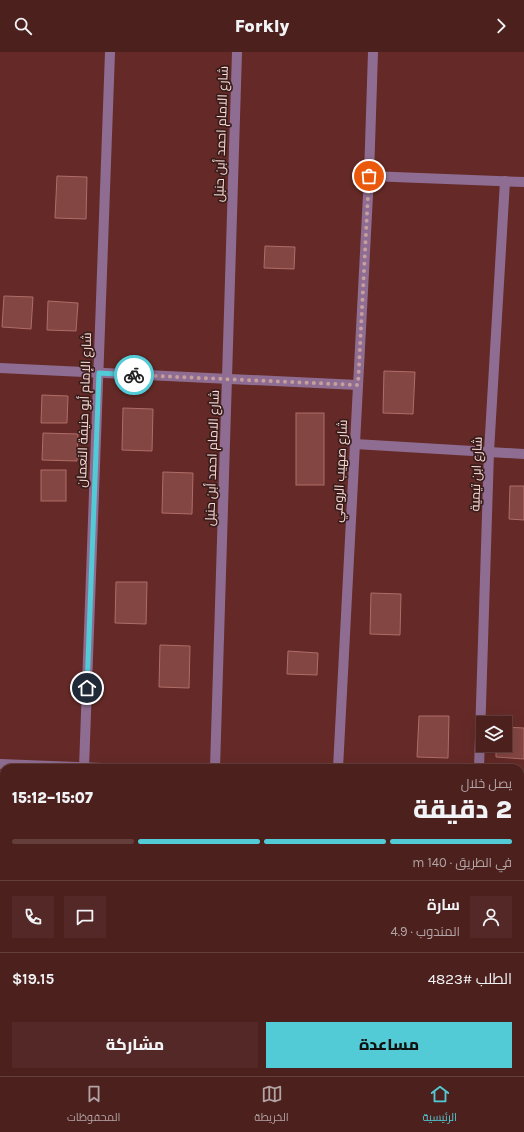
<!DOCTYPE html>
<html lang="ar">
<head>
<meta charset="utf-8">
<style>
	body { margin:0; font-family:Karla,Cairo,sans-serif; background:#532826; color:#f1f3f6; direction:rtl; height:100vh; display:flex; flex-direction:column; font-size:15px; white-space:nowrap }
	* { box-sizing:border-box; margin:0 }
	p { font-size:13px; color:#b2a3a4 }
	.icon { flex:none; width:22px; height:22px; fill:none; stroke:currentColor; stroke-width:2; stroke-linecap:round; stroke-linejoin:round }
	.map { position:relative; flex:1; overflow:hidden; direction:ltr }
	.drawer { position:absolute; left:0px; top:712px; width:524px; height:312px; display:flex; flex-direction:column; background:#4c201d; border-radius:12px 12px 0 0; box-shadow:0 4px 16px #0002,0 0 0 1px #633e3b; direction:rtl }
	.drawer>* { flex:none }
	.buttons { position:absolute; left:476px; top:664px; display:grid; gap:8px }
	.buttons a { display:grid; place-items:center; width:36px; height:36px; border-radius:0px; background:#4c201d; box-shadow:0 4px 16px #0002,0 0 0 1px #633e3b; font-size:20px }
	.pin { position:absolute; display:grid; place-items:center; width:34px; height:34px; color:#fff; margin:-17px; border:2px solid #fff; border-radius:50%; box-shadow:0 1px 4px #0007 }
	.courier { position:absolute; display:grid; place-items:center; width:40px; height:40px; margin:-20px; border:3px solid #52cbd7; border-radius:50%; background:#fff; color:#222; box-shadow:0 1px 5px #0007 }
	.headline em { font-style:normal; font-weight:800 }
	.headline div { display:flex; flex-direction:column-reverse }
	.headline { display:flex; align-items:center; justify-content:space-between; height:68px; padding:0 12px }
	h1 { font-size:26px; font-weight:800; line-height:30px }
	.bar { display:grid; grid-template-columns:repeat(4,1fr); gap:6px 4px; align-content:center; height:48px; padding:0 12px }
	.bar i { height:5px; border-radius:3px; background:#633e3b }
	.bar .current { background:#52cbd7 }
	.bar p { grid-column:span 4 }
	.line { display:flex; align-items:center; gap:10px; padding:0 12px; border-top:1px solid #633e3b }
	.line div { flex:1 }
	.round { display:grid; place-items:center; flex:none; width:42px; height:42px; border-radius:0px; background:#532826 }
	.button { display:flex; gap:8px; margin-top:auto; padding:8px 12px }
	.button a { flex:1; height:46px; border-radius:0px; background:#52cbd7; color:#111; font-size:16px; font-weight:800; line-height:46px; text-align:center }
	.button a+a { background:#532826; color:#f1f3f6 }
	header { display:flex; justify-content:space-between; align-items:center; height:52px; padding:0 12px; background:#4c201d; font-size:18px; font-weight:800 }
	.menu { display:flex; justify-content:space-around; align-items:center; height:56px; border-top:1px solid #633e3b; background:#4c201d; font-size:11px; color:#b2a3a4 }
	.menu a { display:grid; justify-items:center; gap:2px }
	.menu .current { color:#52cbd7 }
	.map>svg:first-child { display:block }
	.building { fill:#844642; stroke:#af6d68 }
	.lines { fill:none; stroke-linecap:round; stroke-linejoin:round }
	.minor { stroke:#8f6d92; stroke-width:10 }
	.done { stroke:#c69e9b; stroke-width:4; stroke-dasharray:0 7.2 }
	.route { stroke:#52cbd7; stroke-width:5 }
	.labels { text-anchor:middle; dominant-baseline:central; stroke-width:3.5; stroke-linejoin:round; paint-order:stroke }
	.street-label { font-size:13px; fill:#fbdcd9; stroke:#381d1b }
</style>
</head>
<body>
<header><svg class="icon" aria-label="forward" viewBox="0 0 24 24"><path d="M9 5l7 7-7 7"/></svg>Forkly<svg class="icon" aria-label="search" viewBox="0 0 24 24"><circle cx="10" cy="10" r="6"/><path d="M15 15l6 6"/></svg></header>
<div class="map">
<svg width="524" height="1024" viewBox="0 0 524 1024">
	<rect width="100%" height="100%" fill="#652a27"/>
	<g class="building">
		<polygon points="57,124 87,125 86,167 55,166"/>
		<polygon points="265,194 295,195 294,217 264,216"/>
		<polygon points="4,244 33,245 31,277 2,275"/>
		<polygon points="48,249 78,251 76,279 47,278"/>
		<polygon points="384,319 415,320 413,362 383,361"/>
		<polygon points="42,343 68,344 67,371 41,371"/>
		<polygon points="123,356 153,357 152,399 122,398"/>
		<rect x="296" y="361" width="28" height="72"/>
		<polygon points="43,381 78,382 77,409 42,408"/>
		<rect x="41" y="418" width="25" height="31"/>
		<polygon points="163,420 193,421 192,462 162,461"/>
		<polygon points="510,434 524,434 524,468 509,467"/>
		<polygon points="116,530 147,530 146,572 115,571"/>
		<polygon points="371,541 401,542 400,583 370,582"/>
		<polygon points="160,593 190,594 189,636 159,635"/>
		<polygon points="288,599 318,601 317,623 287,622"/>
		<polygon points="419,664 449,664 448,706 417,705"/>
		<polygon points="505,675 524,676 524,707 496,705 496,693 505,693"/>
		<rect x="217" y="1020" width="39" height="4"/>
		<polygon points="349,1021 369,1023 369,1024 349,1024"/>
	</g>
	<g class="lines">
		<g class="minor">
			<polyline points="369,124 524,130"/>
			<polyline points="0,316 358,333"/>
			<polyline points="355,392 524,402"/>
			<polyline points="0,712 102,716"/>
			<polyline points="84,716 110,0"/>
			<polyline points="215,716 237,0"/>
			<polyline points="338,716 369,124 373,0"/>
			<polyline points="479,716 489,400 505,129"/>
			<polyline points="520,731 524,731"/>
			<polyline points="73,1024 73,1020"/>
			<polyline points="206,1024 206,1020"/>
			<polyline points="323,1024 323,1020"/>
			<polyline points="465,1024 466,1020"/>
		</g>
	</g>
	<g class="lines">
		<polyline class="done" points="134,323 358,333 369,124"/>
		<polyline class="route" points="87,636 99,321 134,323"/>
	</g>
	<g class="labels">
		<g class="street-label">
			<text transform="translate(221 82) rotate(-88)">شارع الامام احمد أبن حنبل</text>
			<text transform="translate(84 358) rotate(-88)">شارع الإمام أبو حنيفة النعمان</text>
			<text transform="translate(212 406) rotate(-88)">شارع الامام احمد أبن حنبل</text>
			<text transform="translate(340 419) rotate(-87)">شارع صهيب الرومي</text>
			<text transform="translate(476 422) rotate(-88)">شارع ابن تيمية</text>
		</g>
	</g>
</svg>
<div class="buttons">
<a><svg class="icon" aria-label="layers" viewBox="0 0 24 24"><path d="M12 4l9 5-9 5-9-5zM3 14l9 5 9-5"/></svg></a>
</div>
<div class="pin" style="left:369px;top:124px;background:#ea580c"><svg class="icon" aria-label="bag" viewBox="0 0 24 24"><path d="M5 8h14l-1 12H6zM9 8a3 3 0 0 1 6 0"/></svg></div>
<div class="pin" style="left:87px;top:636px;background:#1f2937"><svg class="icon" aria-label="home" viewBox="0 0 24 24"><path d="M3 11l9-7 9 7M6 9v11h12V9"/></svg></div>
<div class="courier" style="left:134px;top:323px"><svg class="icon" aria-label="bike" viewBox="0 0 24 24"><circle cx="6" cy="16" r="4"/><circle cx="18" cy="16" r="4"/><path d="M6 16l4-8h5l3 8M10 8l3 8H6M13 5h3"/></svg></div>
<section class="drawer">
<div class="headline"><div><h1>2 دقيقة</h1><p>يصل خلال</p></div><em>15:07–15:12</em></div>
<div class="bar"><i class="current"></i><i class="current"></i><i class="current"></i><i></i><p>في الطريق · 140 m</p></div>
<div class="line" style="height:72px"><a class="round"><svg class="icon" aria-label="person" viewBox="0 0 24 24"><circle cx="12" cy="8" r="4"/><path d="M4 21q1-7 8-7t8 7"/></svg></a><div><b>سارة</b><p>المندوب · 4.9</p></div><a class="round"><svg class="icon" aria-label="chat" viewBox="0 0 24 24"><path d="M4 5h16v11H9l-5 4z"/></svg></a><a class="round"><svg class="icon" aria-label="phone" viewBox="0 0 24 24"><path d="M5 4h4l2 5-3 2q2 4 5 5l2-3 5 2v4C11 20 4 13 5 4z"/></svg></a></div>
<div class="line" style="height:52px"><div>الطلب #4823</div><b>$19.15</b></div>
<div class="button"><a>مساعدة</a><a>مشاركة</a></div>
</section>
</div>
<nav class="menu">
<a class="current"><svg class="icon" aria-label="home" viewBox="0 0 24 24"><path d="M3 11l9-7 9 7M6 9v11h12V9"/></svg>الرئيسية</a>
<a><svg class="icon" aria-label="map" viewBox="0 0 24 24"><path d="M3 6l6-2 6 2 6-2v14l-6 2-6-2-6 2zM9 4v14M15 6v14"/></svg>الخريطة</a>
<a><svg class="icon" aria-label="saved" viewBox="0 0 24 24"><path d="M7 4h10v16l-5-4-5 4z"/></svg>المحفوظات</a>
</nav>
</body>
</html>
